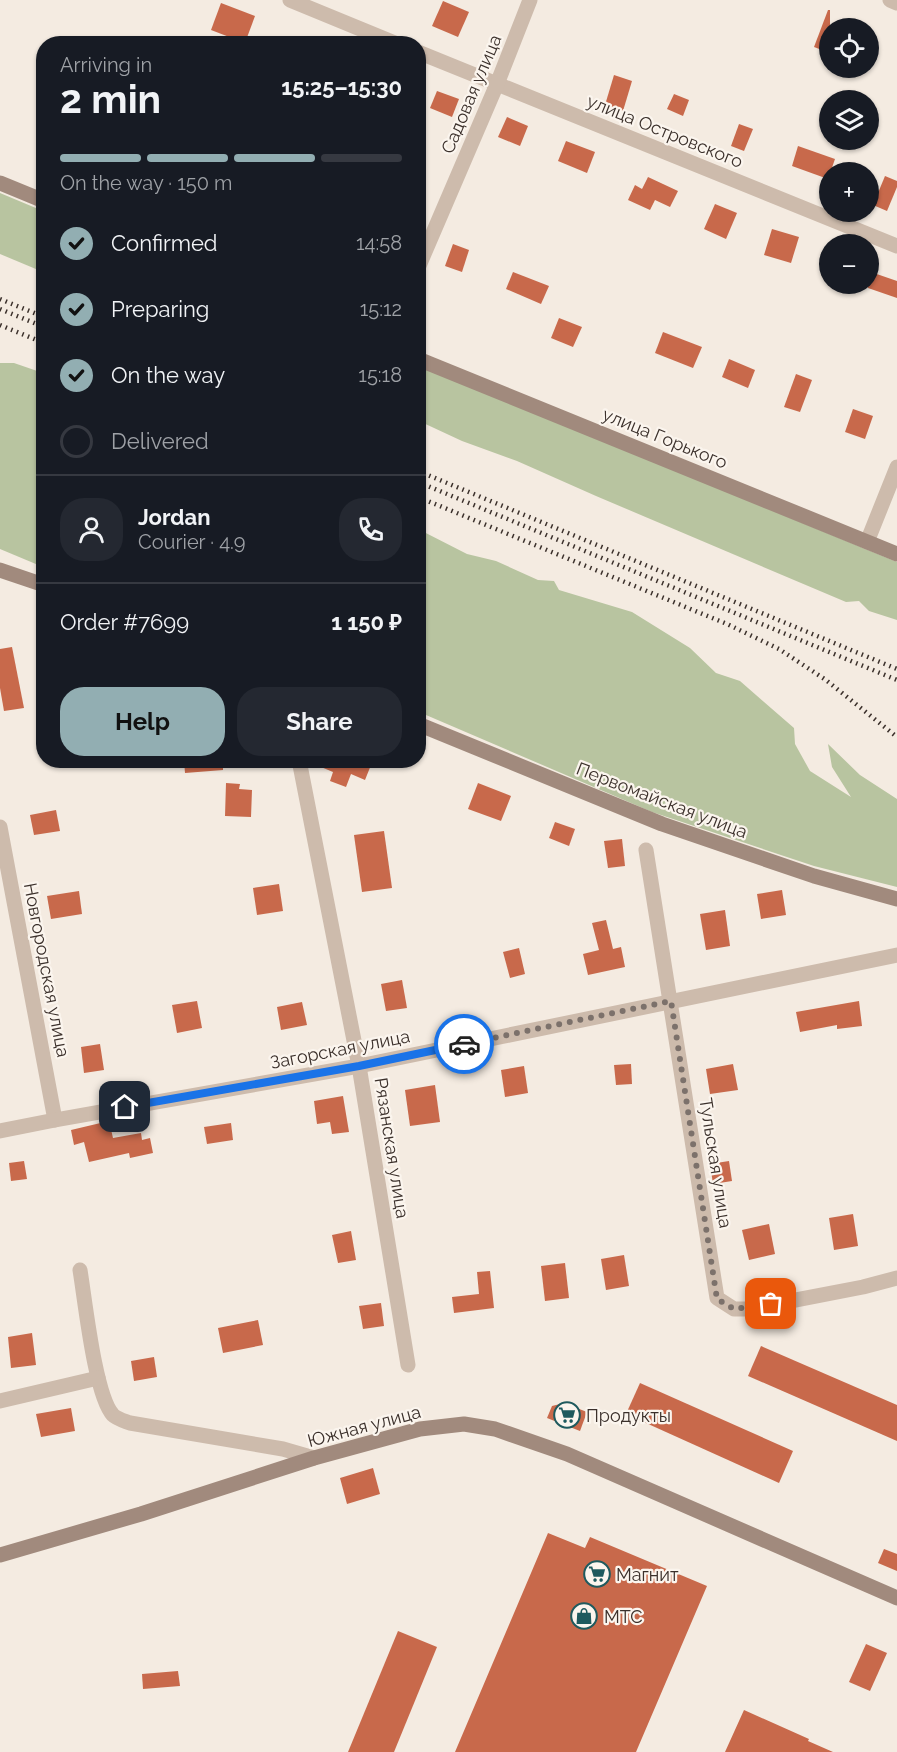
<!DOCTYPE html>
<html lang="en">
<head>
<meta charset="utf-8">
<style>
	body { margin:0; font-family:Raleway,sans-serif; background:#242831; color:#f1f3f6; height:100vh; display:flex; flex-direction:column; font-size:22px; white-space:nowrap }
	* { box-sizing:border-box; margin:0 }
	p { font-size:20px; color:#9ea1a6 }
	.icon { flex:none; width:33px; height:33px; fill:none; stroke:currentColor; stroke-width:2; stroke-linecap:round; stroke-linejoin:round }
	.map { position:relative; flex:1; overflow:hidden }
	.side { position:absolute; left:36px; top:36px; width:390px; height:732px; display:flex; flex-direction:column; background:#171b24; border-radius:24px; box-shadow:0 2px 4px #0004 }
	.side>* { flex:none }
	.fabs { position:absolute; left:819px; top:18px; display:grid; gap:12px }
	.fabs a { display:grid; place-items:center; width:60px; height:60px; border-radius:50%; background:#171b24; box-shadow:0 2px 4px #0004; font-size:30px }
	.pin { position:absolute; display:grid; place-items:center; width:51px; height:51px; color:#fff; margin:-26px; border-radius:12px; box-shadow:0 3px 9px #0006 }
	.courier { position:absolute; display:grid; place-items:center; width:60px; height:60px; margin:-30px; border:4px solid #1a73e8; border-radius:50%; background:#fff; color:#222; box-shadow:0 2px 8px #0007 }
	.summary em { font-style:normal; font-weight:700 }
	.summary div { display:flex; flex-direction:column-reverse }
	.summary { display:flex; align-items:center; justify-content:space-between; height:102px; padding:0 24px }
	h1 { font-size:39px; font-weight:700; line-height:45px }
	.bar { display:grid; grid-template-columns:repeat(4,1fr); gap:9px 6px; align-content:center; height:72px; padding:0 24px }
	.bar i { height:8px; border-radius:4px; background:#363941 }
	.bar .active { background:#92aeb2 }
	.bar p { grid-column:span 4 }
	.line { display:flex; align-items:center; gap:15px; padding:0 24px; border-top:2px solid #363941 }
	.line div { flex:1 }
	.round { display:grid; place-items:center; flex:none; width:63px; height:63px; border-radius:24px; background:#242831 }
	ol { padding:0 24px; list-style:none }
	li { display:flex; align-items:center; gap:18px; height:66px }
	li p { margin-inline-start:auto }
	li .icon { padding:6px; border-radius:50%; background:#92aeb2; color:#111; stroke-width:4 }
	li:last-child { color:#9ea1a6 }
	li i { width:33px; height:33px; border:3px solid #363941; border-radius:50% }
	.cta { display:flex; gap:12px; margin-top:auto; padding:12px 24px }
	.cta a { flex:1; height:69px; border-radius:24px; background:#92aeb2; color:#111; font-size:24px; font-weight:700; line-height:69px; text-align:center }
	.cta a+a { background:#242831; color:#f1f3f6 }
	.map>svg:first-child { display:block }
	.green { fill:#b8c4a0 }
	.building { fill:#c8694b }
	.lines { fill:none; stroke-linecap:round; stroke-linejoin:round }
	.street { stroke:#cdbbac; stroke-width:15 }
	.secondary { stroke:#a18a7d; stroke-width:15 }
	.rail { stroke:#3b302b; stroke-width:4.5; stroke-dasharray:1.5 4.5; stroke-linecap:butt }
	.done { stroke:#7c716b; stroke-width:6; stroke-dasharray:0 10.8 }
	.route { stroke:#1a73e8; stroke-width:8 }
	.labels { text-anchor:middle; dominant-baseline:central; stroke-width:4.5; stroke-linejoin:round; paint-order:stroke }
	.street-label { font-size:18px; fill:#3b302b; stroke:#fbf5ee }
	.poi-label { font-size:18px; fill:#3b302b; stroke:#fbf5ee; text-anchor:start }
</style>
</head>
<body>
<div class="map">
<svg width="897" height="1752" viewBox="0 0 897 1752">
	<rect width="100%" height="100%" fill="#f4ebe1"/>
	<g class="green">
		<polygon points="0,193 43,211 43,272 0,254"/>
		<polygon points="0,363 14,363 43,373 43,567 0,549"/>
		<polygon points="418,364 897,562 897,620 869,611 859,601 846,602 596,496 517,461 462,441 419,421"/>
		<polygon points="418,529 467,554 496,561 538,580 554,581 559,590 632,612 690,648 716,673 740,681 794,728 795,744 810,771 851,797 832,767 828,744 860,775 897,799 897,887 814,866 652,812 419,712"/>
	</g>
	<g class="building">
		<polygon points="443,1 469,12 458,37 432,26"/>
		<polygon points="221,3 255,16 245,43 211,30"/>
		<polygon points="828,10 830,10 830,53 814,47"/>
		<polygon points="614,75 632,81 623,111 605,105"/>
		<polygon points="437,91 459,99 452,117 430,108"/>
		<polygon points="674,94 689,100 683,116 667,109"/>
		<polygon points="507,117 528,126 520,146 498,137"/>
		<polygon points="739,124 753,129 744,151 731,146"/>
		<polygon points="566,141 595,152 587,173 558,161"/>
		<polygon points="798,146 835,159 828,179 792,166"/>
		<polygon points="885,176 897,181 897,187 887,211 873,205"/>
		<polygon points="648,177 678,191 670,207 655,200 650,210 628,200 635,185 642,189"/>
		<polygon points="715,204 737,213 726,239 704,229"/>
		<polygon points="772,229 799,237 791,263 764,255"/>
		<polygon points="453,244 469,250 462,272 445,266"/>
		<polygon points="868,271 897,281 897,298 868,288"/>
		<polygon points="513,272 549,286 541,304 506,289"/>
		<polygon points="559,318 582,327 573,347 551,338"/>
		<polygon points="663,332 702,347 693,368 655,353"/>
		<polygon points="729,359 755,370 748,388 722,377"/>
		<polygon points="796,374 812,380 800,412 784,407"/>
		<polygon points="853,409 873,416 865,439 845,432"/>
		<polygon points="12,647 24,708 4,711 0,688 0,649"/>
		<polygon points="184,760 223,760 223,770 185,773"/>
		<polygon points="309,760 373,760 365,780 351,774 346,787 330,781 333,772 309,762"/>
		<polygon points="226,783 240,784 239,789 252,790 251,817 225,816"/>
		<polygon points="478,783 511,796 501,821 468,809"/>
		<polygon points="56,810 60,831 34,835 30,815"/>
		<polygon points="555,822 575,829 569,846 549,838"/>
		<polygon points="384,831 392,888 362,892 354,835"/>
		<polygon points="622,839 625,866 608,868 604,841"/>
		<polygon points="279,884 283,911 257,915 253,888"/>
		<polygon points="782,890 786,915 761,919 757,894"/>
		<polygon points="79,891 82,914 51,919 47,896"/>
		<polygon points="725,910 730,946 706,950 700,914"/>
		<polygon points="606,920 613,949 621,947 625,967 588,975 583,954 599,950 592,923"/>
		<polygon points="519,948 525,974 510,978 503,952"/>
		<polygon points="402,980 407,1008 386,1011 381,984"/>
		<polygon points="197,1001 202,1028 177,1033 172,1005"/>
		<polygon points="859,1001 862,1026 837,1029 837,1025 800,1032 796,1012"/>
		<polygon points="302,1002 307,1025 281,1030 277,1007"/>
		<polygon points="100,1044 104,1070 84,1073 81,1047"/>
		<polygon points="631,1064 632,1084 616,1085 614,1065"/>
		<polygon points="733,1064 738,1090 710,1094 706,1069"/>
		<polygon points="524,1066 528,1093 505,1097 501,1070"/>
		<polygon points="435,1085 440,1122 410,1126 405,1090"/>
		<polygon points="343,1096 349,1132 332,1134 330,1122 317,1124 314,1101"/>
		<polygon points="109,1121 113,1138 141,1133 142,1140 150,1138 153,1153 130,1158 129,1153 89,1162 84,1142 74,1145 71,1130"/>
		<polygon points="231,1123 233,1140 207,1144 204,1127"/>
		<polygon points="24,1161 27,1179 11,1181 9,1163"/>
		<polygon points="729,1161 732,1181 713,1184 710,1164"/>
		<polygon points="853,1214 858,1246 834,1250 829,1218"/>
		<polygon points="769,1224 775,1254 749,1260 742,1230"/>
		<polygon points="351,1231 356,1260 338,1263 332,1235"/>
		<polygon points="624,1255 629,1286 606,1290 601,1259"/>
		<polygon points="565,1263 569,1298 545,1301 541,1266"/>
		<polygon points="490,1271 494,1308 454,1313 452,1297 479,1294 477,1272"/>
		<polygon points="381,1303 384,1326 363,1329 359,1306"/>
		<polygon points="258,1320 263,1345 223,1353 218,1328"/>
		<polygon points="32,1333 36,1365 11,1368 8,1337"/>
		<polygon points="761,1346 897,1405 897,1441 748,1376"/>
		<polygon points="154,1357 157,1377 134,1381 131,1361"/>
		<polygon points="640,1383 793,1451 779,1483 626,1414"/>
		<polygon points="564,1403 587,1412 580,1431 547,1418 552,1406"/>
		<polygon points="71,1408 75,1431 41,1437 36,1414"/>
		<polygon points="373,1468 380,1494 347,1504 340,1478"/>
		<polygon points="548,1533 585,1548 590,1537 707,1586 636,1752 455,1752"/>
		<polygon points="884,1549 897,1554 897,1571 878,1563"/>
		<polygon points="398,1631 437,1647 394,1752 348,1752"/>
		<polygon points="866,1644 887,1653 870,1691 849,1682"/>
		<polygon points="178,1671 180,1686 143,1689 142,1674"/>
		<polygon points="744,1710 809,1739 808,1741 833,1752 725,1752"/>
	</g>
	<g class="lines">
		<g class="street">
			<polyline points="290,0 397,44"/>
			<polyline points="890,0 897,3"/>
			<polyline points="418,52 897,246"/>
			<polyline points="418,268 497,84 530,0"/>
			<polyline points="867,542 897,467"/>
			<polyline points="299,760 359,1066 408,1365"/>
			<polyline points="0,827 55,1120"/>
			<polyline points="646,850 717,1298 734,1309 749,1309 863,1287 897,1278"/>
			<polyline points="0,1131 55,1120 359,1066 897,955"/>
			<path d="M80 1270C85 1300 95 1396 113 1415 117 1419 125 1421 130 1423L283 1449 314 1458"/>
			<polyline points="0,1401 98,1378"/>
		</g>
		<g class="secondary">
			<polyline points="0,183 44,201"/>
			<polyline points="418,359 897,554"/>
			<polyline points="0,570 44,585"/>
			<polyline points="418,724 662,824 814,876 897,899"/>
			<polyline points="0,1555 141,1514 314,1458 420,1429 464,1424 495,1429 567,1454 897,1598"/>
		</g>
		<g class="rail">
			<polyline points="0,299 44,317"/>
			<polyline points="0,309 44,327"/>
			<polyline points="0,325 44,343"/>
			<polyline points="418,471 897,669"/>
			<polyline points="418,482 897,680"/>
			<polyline points="418,497 727,624 779,649 826,680 897,737"/>
		</g>
	</g>
	<g class="lines">
		<polyline class="done" points="464,1044 671,1001 717,1299 734,1309 771,1304"/>
		<polyline class="route" points="125,1107 359,1066 464,1044"/>
	</g>
	<defs>
		<g id="supermarket-ring" transform="scale(1.35)"><circle r="9.5" fill="#fbf5ee" stroke="#1f5a5e" stroke-width="1.5"/><path d="M-6-5.5h2.5l.6 2H6L4.5 2H-2.5L-4.4-4H-6ZM-1.5 3.2a1.3 1.3 0 1 0 .1 0ZM3 3.2a1.3 1.3 0 1 0 .1 0Z" fill="#1f5a5e"/></g>
		<g id="shop-ring" transform="scale(1.35)"><circle r="9.5" fill="#fbf5ee" stroke="#1f5a5e" stroke-width="1.5"/><path d="M-5-2.5h2.3a2.7 3.5 0 0 1 5.4 0H5L5.5 6h-11ZM-1.5-2.5h3a1.5 2.3 0 0 0-3 0Z" fill="#1f5a5e"/></g>
	</defs>
	<g fill-rule="evenodd">
		<use href="#supermarket-ring" x="567" y="1415"/>
		<use href="#supermarket-ring" x="597" y="1574"/>
		<use href="#shop-ring" x="584" y="1616"/>
	</g>
	<g class="labels">
		<g class="street-label">
			<text transform="translate(471 94) rotate(-67)">Садовая улица</text>
			<text transform="translate(665 131) rotate(22)">улица Островского</text>
			<text transform="translate(665 438) rotate(22)">улица Горького</text>
			<text transform="translate(662 800) rotate(21)">Первомайская улица</text>
			<text transform="translate(47 970) rotate(79)">Новгородская улица</text>
			<text transform="translate(340 1049) rotate(-11)">Загорская улица</text>
			<text transform="translate(392 1148) rotate(81)">Рязанская улица</text>
			<text transform="translate(716 1163) rotate(81)">Тульская улица</text>
			<text transform="translate(364 1426) rotate(-15)">Южная улица</text>
		</g>
		<g class="poi-label">
			<text x="586" y="1415">Продукты</text>
			<text x="616" y="1574">Магнит</text>
			<text x="604" y="1616">МТС</text>
		</g>
	</g>
</svg>
<div class="fabs">
<a><svg class="icon" aria-label="locate" viewBox="0 0 24 24"><circle cx="12" cy="12" r="6"/><path d="M12 2v4M12 18v4M2 12h4M18 12h4"/></svg></a>
<a><svg class="icon" aria-label="layers" viewBox="0 0 24 24"><path d="M12 4l9 5-9 5-9-5zM3 14l9 5 9-5"/></svg></a>
<a>+</a>
<a>−</a>
</div>
<div class="pin" style="left:771px;top:1304px;background:#ea580c"><svg class="icon" aria-label="bag" viewBox="0 0 24 24"><path d="M5 8h14l-1 12H6zM9 8a3 3 0 0 1 6 0"/></svg></div>
<div class="pin" style="left:125px;top:1107px;background:#1f2937"><svg class="icon" aria-label="home" viewBox="0 0 24 24"><path d="M3 11l9-7 9 7M6 9v11h12V9"/></svg></div>
<div class="courier" style="left:464px;top:1044px"><svg class="icon" aria-label="car" viewBox="0 0 24 24"><path d="M5 17H2v-5l4-1 3-4h7l3 4 3 1v5h-3M9 17h6M6 11h13"/><circle cx="7" cy="17" r="2"/><circle cx="17" cy="17" r="2"/></svg></div>
<section class="side">
<div class="summary"><div><h1>2 min</h1><p>Arriving in</p></div><em>15:25–15:30</em></div>
<div class="bar"><i class="active"></i><i class="active"></i><i class="active"></i><i></i><p>On the way · 150 m</p></div>
<ol>
<li><svg class="icon" aria-label="check" viewBox="0 0 24 24"><path d="M5 12l5 5 9-10"/></svg>Confirmed<p>14:58</p></li>
<li><svg class="icon" aria-label="check" viewBox="0 0 24 24"><path d="M5 12l5 5 9-10"/></svg>Preparing<p>15:12</p></li>
<li><svg class="icon" aria-label="check" viewBox="0 0 24 24"><path d="M5 12l5 5 9-10"/></svg>On the way<p>15:18</p></li>
<li><i></i>Delivered</li>
</ol>
<div class="line" style="height:108px"><a class="round"><svg class="icon" aria-label="person" viewBox="0 0 24 24"><circle cx="12" cy="8" r="4"/><path d="M4 21q1-7 8-7t8 7"/></svg></a><div><b>Jordan</b><p>Courier · 4.9</p></div><a class="round"><svg class="icon" aria-label="phone" viewBox="0 0 24 24"><path d="M5 4h4l2 5-3 2q2 4 5 5l2-3 5 2v4C11 20 4 13 5 4z"/></svg></a></div>
<div class="line" style="height:78px"><div>Order #7699</div><b>1 150 ₽</b></div>
<div class="cta"><a>Help</a><a>Share</a></div>
</section>
</div>
</body>
</html>
